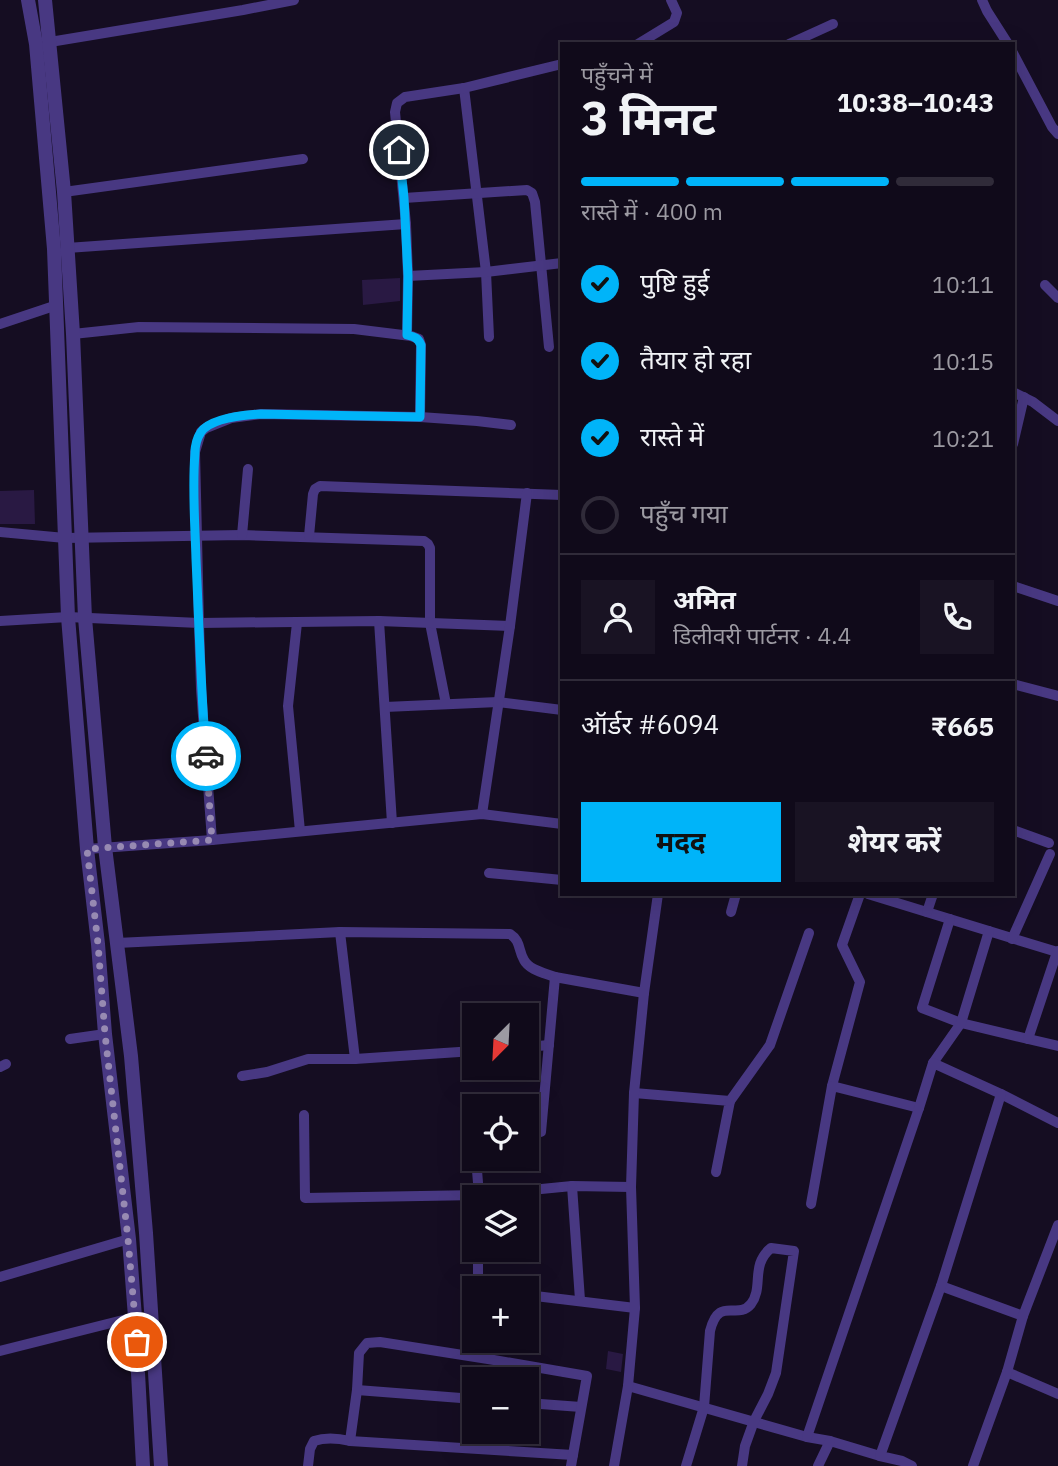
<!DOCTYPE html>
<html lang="hi">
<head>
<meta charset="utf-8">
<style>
	body { margin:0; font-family:"IBM Plex Sans","Noto Sans Devanagari",sans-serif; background:#191323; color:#f1f3f6; height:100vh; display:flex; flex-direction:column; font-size:26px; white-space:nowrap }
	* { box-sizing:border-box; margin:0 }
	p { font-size:23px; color:#9c9aa2 }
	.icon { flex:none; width:38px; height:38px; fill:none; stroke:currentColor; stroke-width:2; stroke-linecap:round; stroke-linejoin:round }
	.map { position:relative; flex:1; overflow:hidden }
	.details { position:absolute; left:560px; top:42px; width:455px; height:854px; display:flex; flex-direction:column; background:#100a1a; border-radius:0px; box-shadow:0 7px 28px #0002,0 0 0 2px #302b39 }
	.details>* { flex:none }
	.needle { width:46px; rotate:204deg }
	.controls { position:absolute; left:462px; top:1003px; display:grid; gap:14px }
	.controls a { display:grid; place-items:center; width:77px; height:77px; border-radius:0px; background:#100a1a; box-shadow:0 7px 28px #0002,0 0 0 2px #302b39; font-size:35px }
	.pin { position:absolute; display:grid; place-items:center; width:60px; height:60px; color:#fff; margin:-30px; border:4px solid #fff; border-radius:50%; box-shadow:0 2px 7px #0007 }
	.courier { position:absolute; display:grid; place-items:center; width:70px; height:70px; margin:-35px; border:5px solid #00b4f9; border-radius:50%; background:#fff; color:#222; box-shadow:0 2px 9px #0007 }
	.head em { font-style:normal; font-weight:700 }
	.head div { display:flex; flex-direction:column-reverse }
	.head { display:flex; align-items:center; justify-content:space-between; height:119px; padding:0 21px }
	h1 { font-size:46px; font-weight:700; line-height:52px }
	.bar { display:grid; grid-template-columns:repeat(4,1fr); gap:10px 7px; align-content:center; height:84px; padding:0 21px }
	.bar i { height:9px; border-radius:5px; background:#302b39 }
	.bar .active { background:#00b4f9 }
	.bar p { grid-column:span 4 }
	.line { display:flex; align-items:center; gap:18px; padding:0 21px; border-top:2px solid #302b39 }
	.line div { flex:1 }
	.round { display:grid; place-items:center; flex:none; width:74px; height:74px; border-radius:0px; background:#191323 }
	ol { padding:0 21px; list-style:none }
	li { display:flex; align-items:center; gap:21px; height:77px }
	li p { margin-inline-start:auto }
	li .icon { padding:7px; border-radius:50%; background:#00b4f9; color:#111; stroke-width:4 }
	li:last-child { color:#9c9aa2 }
	li i { width:38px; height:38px; border:4px solid #302b39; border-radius:50% }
	.action { display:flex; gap:14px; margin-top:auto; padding:14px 21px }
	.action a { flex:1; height:80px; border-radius:0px; background:#00b4f9; color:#111; font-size:28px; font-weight:700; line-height:80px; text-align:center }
	.action a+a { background:#191323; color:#f1f3f6 }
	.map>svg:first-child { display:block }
	.building { fill:#291943 }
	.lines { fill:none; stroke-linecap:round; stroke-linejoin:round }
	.minor { stroke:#483882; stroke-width:10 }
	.tertiary { stroke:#483882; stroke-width:14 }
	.done { stroke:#978ab2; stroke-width:7; stroke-dasharray:0 12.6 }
	.route { stroke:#00b4f9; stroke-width:9 }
</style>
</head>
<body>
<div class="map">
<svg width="1058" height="1466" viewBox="0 0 1058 1466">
	<rect width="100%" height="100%" fill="#150d22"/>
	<g class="building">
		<polygon points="400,278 400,301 363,305 362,280"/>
		<polygon points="34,490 35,524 0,524 0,491"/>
		<polygon points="608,1351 623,1354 621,1372 606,1369"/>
	</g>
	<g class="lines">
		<g class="minor">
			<polyline points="982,0 987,11 1008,44"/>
			<polyline points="50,42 243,10 294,0"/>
			<polyline points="638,44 674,22 677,13 671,0"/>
			<polyline points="789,44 833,24"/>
			<polyline points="1013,53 1052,127 1058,134"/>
			<polyline points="464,88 486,272 489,337"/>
			<polyline points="64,192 303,159"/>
			<polyline points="404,198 527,190 532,193 535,202 549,347"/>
			<polyline points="67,248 406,224"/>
			<polyline points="408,276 486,272 562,263"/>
			<polyline points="1045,285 1058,298"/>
			<polyline points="0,324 57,305"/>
			<polyline points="73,334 139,327 354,329 411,336 419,339 421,345 420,417"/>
			<polyline points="407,335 408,276 406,224 395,112 397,103 405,97 464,88 562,64"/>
			<polyline points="1013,392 1033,402 1058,421"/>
			<polyline points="1013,444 1024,397"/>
			<polyline points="0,532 65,538 242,535 424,541 428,544 430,548 430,623 446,704"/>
			<polyline points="242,535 248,469"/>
			<polyline points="309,536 313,494 315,489 320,486 562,495"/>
			<polyline points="1013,586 1058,601"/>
			<polyline points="0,621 68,617 199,623 201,689 212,840"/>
			<polyline points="379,621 510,626"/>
			<polyline points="297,623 288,706 300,831"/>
			<polyline points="1013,684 1058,696"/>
			<polyline points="385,707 498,702 562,710"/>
			<polyline points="482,814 510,626 527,493"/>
			<polyline points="392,823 379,621 199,623 195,452 201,432 206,428 231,418 261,414 420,417 477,421 511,425"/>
			<polyline points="1013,830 1049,843"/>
			<polyline points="87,849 212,840 482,814 562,824"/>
			<polyline points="489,873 562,880"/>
			<polyline points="868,894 1057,952 1058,951"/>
			<polyline points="731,912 736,894"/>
			<polyline points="927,912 933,894"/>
			<polyline points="950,919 922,1008 961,1023 1058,1046"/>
			<polyline points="340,932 355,1059"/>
			<polyline points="1012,939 1050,854"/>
			<path d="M117 943 340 932 510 934C521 941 518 950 524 960 529 970 545 973 555 977"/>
			<polyline points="70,1039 105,1034"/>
			<polyline points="1028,1039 1057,952"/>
			<polyline points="527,1047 549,1045"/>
			<polyline points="933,1063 961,1023 989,931"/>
			<polyline points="0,1067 6,1064"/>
			<polyline points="242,1076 267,1072 308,1059 355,1059 474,1051"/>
			<polyline points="832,1086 860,982 842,945 860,894"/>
			<polyline points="634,1093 730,1101 716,1172"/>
			<polyline points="730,1101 770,1045 809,933"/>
			<polyline points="471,1106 474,1143"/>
			<polyline points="304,1115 305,1198 479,1195 479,1197"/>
			<polyline points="541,1132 555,977 644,993"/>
			<polyline points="476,1158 479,1195 572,1186 631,1187"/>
			<polyline points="572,1186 580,1300"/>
			<polyline points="811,1204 832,1086 919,1108"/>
			<polyline points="0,1277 129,1239"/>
			<polyline points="941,1286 1023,1316"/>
			<polyline points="478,1288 478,1250"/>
			<polyline points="527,1295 635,1308"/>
			<polyline points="0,1351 135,1317"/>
			<polyline points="1007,1372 1058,1394"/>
			<polyline points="628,1386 807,1437 830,1441 880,1456"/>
			<polyline points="357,1390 474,1399"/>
			<polyline points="527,1403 581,1407"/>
			<polyline points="807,1437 919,1108 933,1063 1001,1094 1058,1123"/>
			<polyline points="350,1441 573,1455"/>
			<path d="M308 1466 310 1449 314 1441C326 1437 337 1438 350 1441L357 1390 359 1353 367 1343 380 1342 488 1359 587 1376 571 1466"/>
			<polyline points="614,1466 628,1386 635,1308 631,1187 634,1093 644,993 658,894"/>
			<path d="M686 1466 704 1407 710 1331C719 1295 737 1321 751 1304 764 1287 750 1265 771 1248L794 1251 776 1373 768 1394 754 1421 745 1446 742 1466"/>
			<polyline points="818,1466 830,1441"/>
			<polyline points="912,1466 902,1461 880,1456 941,1286 1001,1094"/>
			<polyline points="973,1466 1007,1372 1023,1316 1058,1225"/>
		</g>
		<g class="tertiary">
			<polyline points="28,0 36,44 54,249 68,617 87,849 98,944 105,1034 129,1239 135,1317 143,1466"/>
			<polyline points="45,0 64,192 73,334 85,618 105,847 131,1056 146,1233 161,1466"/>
		</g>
	</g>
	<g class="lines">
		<polyline class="done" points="137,1342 128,1239 105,1034 98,944 87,849 212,840 206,756"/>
		<path class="route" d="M206 756C201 691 199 625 196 559 195 524 192 488 195 453 195 446 197 438 201 432 211 418 245 415 261 414L420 417 421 345C418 338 415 337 407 335L408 276 404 198 399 150"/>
	</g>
</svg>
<div class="controls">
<a><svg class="needle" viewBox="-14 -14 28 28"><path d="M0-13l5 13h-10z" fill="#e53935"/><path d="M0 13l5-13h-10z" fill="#9c9aa2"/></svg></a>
<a><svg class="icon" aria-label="locate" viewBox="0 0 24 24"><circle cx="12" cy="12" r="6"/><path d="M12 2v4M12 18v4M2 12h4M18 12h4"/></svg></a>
<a><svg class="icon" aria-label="layers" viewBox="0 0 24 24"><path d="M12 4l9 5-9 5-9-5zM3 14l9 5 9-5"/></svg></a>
<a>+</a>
<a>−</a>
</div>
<div class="pin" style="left:137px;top:1342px;background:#ea580c"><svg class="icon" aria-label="bag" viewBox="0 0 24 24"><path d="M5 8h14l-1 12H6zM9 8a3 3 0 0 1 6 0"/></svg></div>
<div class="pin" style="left:399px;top:150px;background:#1f2937"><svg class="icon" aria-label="home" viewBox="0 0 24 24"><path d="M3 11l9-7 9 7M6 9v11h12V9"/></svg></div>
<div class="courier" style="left:206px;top:756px"><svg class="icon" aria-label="car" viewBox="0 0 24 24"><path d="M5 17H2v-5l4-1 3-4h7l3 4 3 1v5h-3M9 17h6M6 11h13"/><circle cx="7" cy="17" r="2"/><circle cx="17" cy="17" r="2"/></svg></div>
<section class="details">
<div class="head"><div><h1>3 मिनट</h1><p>पहुँचने में</p></div><em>10:38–10:43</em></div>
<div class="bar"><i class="active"></i><i class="active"></i><i class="active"></i><i></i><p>रास्ते में · 400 m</p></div>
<ol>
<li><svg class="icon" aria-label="check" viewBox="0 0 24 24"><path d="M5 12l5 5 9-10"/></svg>पुष्टि हुई<p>10:11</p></li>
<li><svg class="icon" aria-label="check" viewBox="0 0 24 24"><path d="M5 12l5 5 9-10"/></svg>तैयार हो रहा<p>10:15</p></li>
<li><svg class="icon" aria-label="check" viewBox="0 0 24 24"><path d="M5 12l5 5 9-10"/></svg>रास्ते में<p>10:21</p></li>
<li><i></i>पहुँच गया</li>
</ol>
<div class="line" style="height:126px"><a class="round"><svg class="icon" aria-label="person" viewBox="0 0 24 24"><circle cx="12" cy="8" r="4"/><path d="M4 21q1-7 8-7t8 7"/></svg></a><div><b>अमित</b><p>डिलीवरी पार्टनर · 4.4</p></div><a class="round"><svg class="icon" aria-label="phone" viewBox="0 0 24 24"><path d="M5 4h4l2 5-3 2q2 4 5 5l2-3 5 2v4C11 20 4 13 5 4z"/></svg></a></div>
<div class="line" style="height:91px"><div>ऑर्डर #6094</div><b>₹665</b></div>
<div class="action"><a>मदद</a><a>शेयर करें</a></div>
</section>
</div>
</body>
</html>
